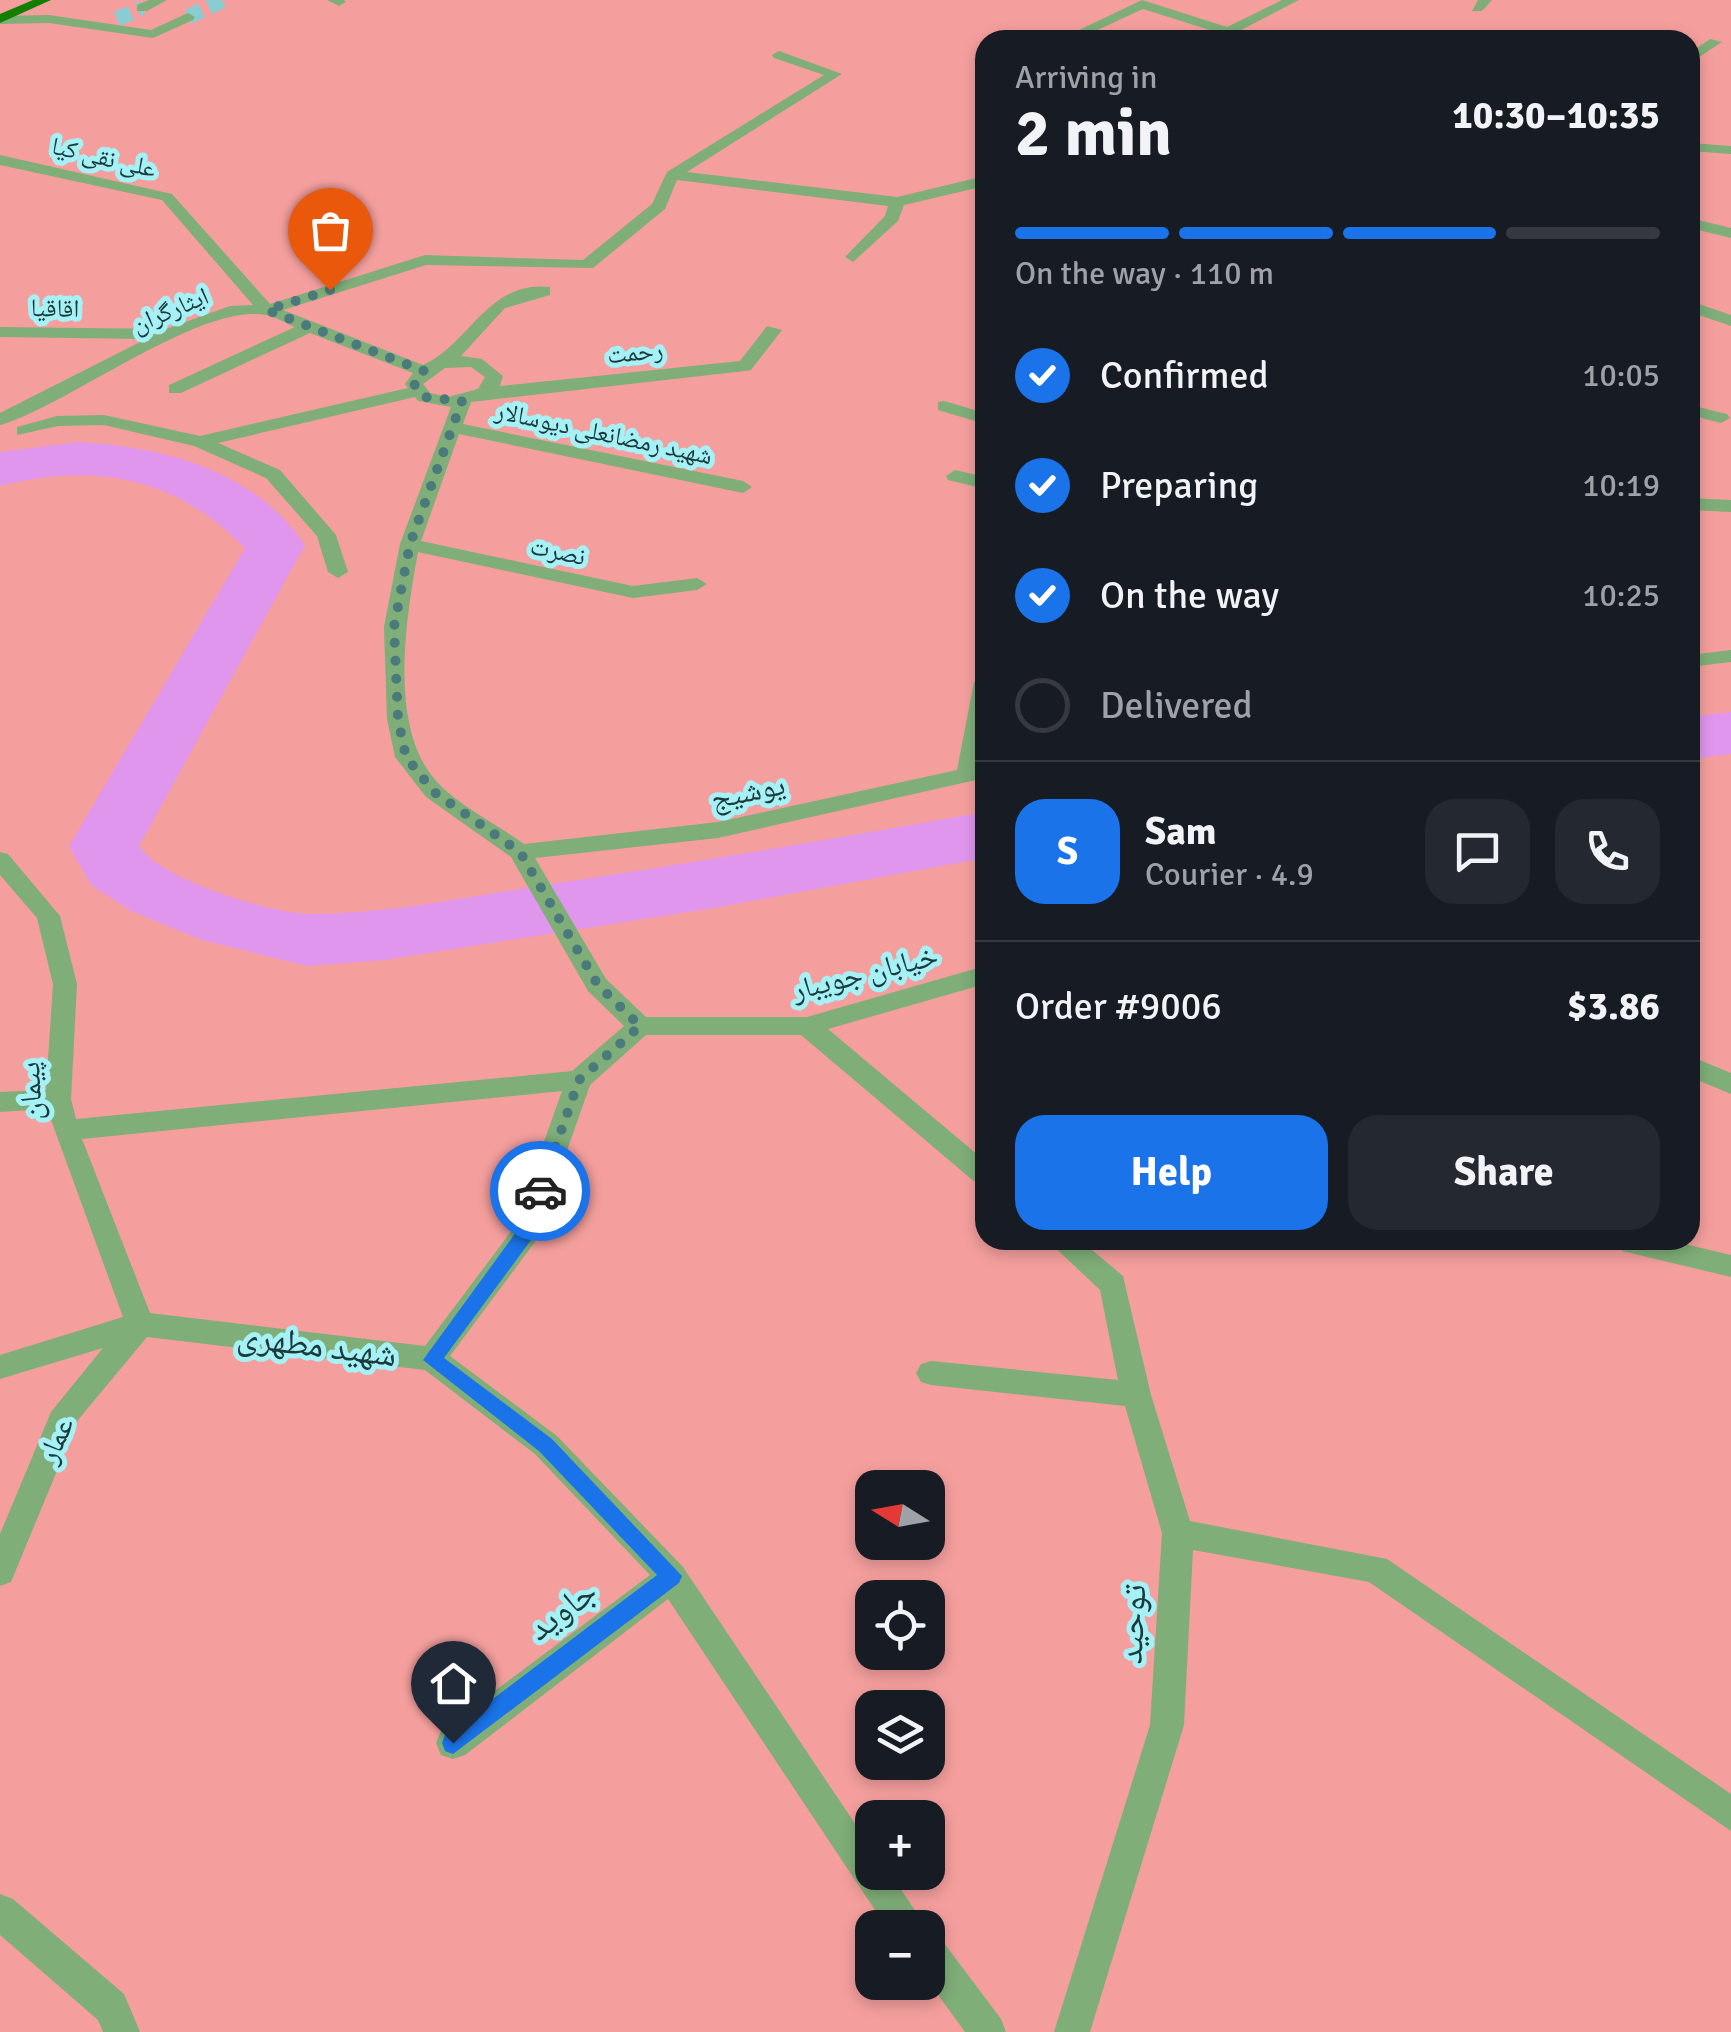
<!DOCTYPE html>
<html lang="en">
<head>
<meta charset="utf-8">
<style>
	body { margin:0; font-family:Signika,"Noto Naskh Arabic",sans-serif; background:#242831; color:#f1f3f6; height:100vh; display:flex; flex-direction:column; font-size:38px; white-space:nowrap }
	* { box-sizing:border-box; margin:0 }
	p { font-size:32px; color:#9ea1a6 }
	.icon { flex:none; width:55px; height:55px; fill:none; stroke:currentColor; stroke-width:2; stroke-linecap:round; stroke-linejoin:round }
	.map { position:relative; flex:1; overflow:hidden }
	.details { position:absolute; left:975px; top:30px; width:725px; height:1220px; display:flex; flex-direction:column; background:#171b24; border-radius:30px; box-shadow:0 5px 15px #0003 }
	.details>* { flex:none }
	.needle { width:65px; rotate:281deg }
	.controls { position:absolute; left:855px; top:1470px; display:grid; gap:20px }
	.controls a { display:grid; place-items:center; width:90px; height:90px; border-radius:20px; background:#171b24; box-shadow:0 5px 15px #0003; font-size:50px }
	.pin { position:absolute; display:grid; place-items:center; width:85px; height:85px; color:#fff; margin:-102px -42px; border-radius:50% 50% 50% 0; rotate:-45deg; box-shadow:0 0 10px #0007 }
	.pin .icon { rotate:45deg }
	.courier { position:absolute; display:grid; place-items:center; width:100px; height:100px; margin:-50px; border:8px solid #1a73e8; border-radius:50%; background:#fff; color:#222; box-shadow:0 2px 12px #0007 }
	.headline em { font-style:normal; font-weight:800 }
	.headline div { display:flex; flex-direction:column-reverse }
	.headline { display:flex; align-items:center; justify-content:space-between; height:170px; padding:0 40px }
	h1 { font-size:65px; font-weight:800; line-height:75px }
	.bar { display:grid; grid-template-columns:repeat(4,1fr); gap:15px 10px; align-content:center; height:120px; padding:0 40px }
	.bar i { height:12px; border-radius:8px; background:#363941 }
	.bar .current { background:#1a73e8 }
	.bar p { grid-column:span 4 }
	.line { display:flex; align-items:center; gap:25px; padding:0 40px; border-top:2px solid #363941 }
	.line div { flex:1 }
	.round { display:grid; place-items:center; flex:none; width:105px; height:105px; border-radius:30px; background:#242831 }
	ol { padding:0 40px; list-style:none }
	li { display:flex; align-items:center; gap:30px; height:110px }
	li p { margin-inline-start:auto }
	li .icon { padding:10px; border-radius:50%; background:#1a73e8; color:#fff; stroke-width:4 }
	li:last-child { color:#9ea1a6 }
	li i { width:55px; height:55px; border:5px solid #363941; border-radius:50% }
	.action { display:flex; gap:20px; margin-top:auto; padding:20px 40px }
	.action a { flex:1; height:115px; border-radius:30px; background:#1a73e8; color:#fff; font-size:40px; font-weight:800; line-height:115px; text-align:center }
	.action a+a { background:#242831; color:#f1f3f6 }
	.map>svg:first-child { display:block }
	.green { fill:#f49f9d; fill-rule:evenodd }
	.lines { fill:none; stroke-linecap:round; stroke-linejoin:round }
	.river { fill:#e096ed; fill-rule:evenodd }
	.minor-tunnel { stroke:#89ccd1; stroke-width:15; stroke-dasharray:15 8; stroke-linecap:butt }
	.minor { fill:#7fae78; fill-rule:evenodd }
	.major { fill:#137f00; fill-rule:evenodd }
	.route { fill:#1a73e8 }
	.done { stroke:#4b7a7d; stroke-width:10; stroke-dasharray:0 18 }
	.labels { text-anchor:middle; dominant-baseline:central; stroke-width:10; stroke-linejoin:round; paint-order:stroke }
	.far-street-label { font-size:25px; fill:#1a3a3c; stroke:#a5f1f6 }
	.street-label { font-size:30px; fill:#1a3a3c; stroke:#a5f1f6 }
	.near-street-label { font-size:35px; fill:#1a3a3c; stroke:#a5f1f6 }
</style>
</head>
<body>
<div class="map">
<svg width="1731" height="2032" viewBox="0 0 1731 2032">
	<rect width="100%" height="100%" fill="#a5f1f6"/>
	<path class="green" d="M0 0H1731V2032H0ZM985 40H1690V1240H985ZM872 1488H928V1542H872ZM872 1598H928V1652H872ZM872 1708H928V1762H872ZM872 1818H928V1872H872ZM872 1928H928V1982H872Z"/>
	<g class="lines">
		<g class="river">
			<path d="M78 442C164 447 254 470 305 545L139 846C160 880 272 914 311 914 389 914 467 897 544 885 692 863 838 838 985 812V858L719 907 384 960 307 966 202 940 131 911 91 885 69 846 245 548C175 477 96 462 0 486V452Z"/>
			<polygon points="1731,712 1731,754 1690,759 1690,717"/>
		</g>
		<g class="minor-tunnel">
			<polyline points="188,17 224,0"/>
			<polyline points="117,19 142,8"/>
		</g>
		<g class="minor">
			<polygon points="149,0 167,0 147,11 137,11 137,5"/>
			<polygon points="327,0 344,0 346,2 339,6"/>
			<polygon points="1142,0 1227,27 1282,0 1299,0 1222,40 1208,38 1216,32 1143,9 1076,40 1058,40"/>
			<polygon points="1478,0 1492,0 1482,11 1472,11"/>
			<polygon points="188,13 195,17 193,20 153,38 49,23 0,24 0,16 49,15 151,30"/>
			<polygon points="1710,39 1722,42 1690,63 1690,53"/>
			<path d="M779 51 842 74 687 172 897 197 985 176V186L904 205 898 221 853 262 845 257 885 216 888 206 677 180 665 209 593 268 426 265 283 310 423 365C470 344 488 280 550 287V295L505 308 461 356 482 359 503 376 500 386 740 361 767 326 782 330 751 370 745 371 471 402 463 424 743 481 752 487 743 493 459 434 421 541 633 586 697 578 707 584 697 590 633 598 418 552C406 619 386 735 442 787 465 809 498 825 524 844L718 822 957 770 974 682 985 675V738L980 765 985 764V778L718 838 535 858 606 979 646 1017H807L985 966V984L828 1029 985 1161V1187L976 1183 801 1035H646L590 1085 535 1242 450 1356 557 1436 683 1567 872 1849V1872H889L927 1928H887L668 1599 465 1755 453 1759 441 1755 436 1743 441 1731 650 1575 535 1454 425 1370 147 1337 78 1420 11 1582 0 1586V1534L51 1412 103 1348 0 1379V1355L123 1317 47 1109 0 1112V1092L46 1090 53 984 37 918 0 875V852L8 854 60 916 77 984 71 1099 76 1119 572 1071 624 1026 588 991 511 857 426 797 395 757 387 719 384 627 400 544 451 407 418 401 415 397 218 443 280 470 336 535 348 572 338 578 328 572 317 536 266 478 194 446 104 425 58 426 17 435V427L57 416 104 415 200 436 408 388 405 384 413 373 310 333 181 393H169V385L295 327C286 323 275 317 266 315 200 302 67 406 0 425V413L146 339 0 337V327L166 329 230 306 253 305 162 200 0 165V155L172 194 270 304 425 255 583 260 652 204 667 172 824 75 774 58 772 55ZM471 367 485 377 478 389 448 397 430 393 423 384 445 368ZM562 1091 513 1229 425 1346 150 1313 82 1139Z"/>
			<polygon points="1690,143 1731,146 1731,154 1690,151"/>
			<polygon points="1690,218 1731,228 1731,238 1690,228"/>
			<polygon points="1690,301 1731,315 1731,326 1690,312"/>
			<polygon points="944,401 985,413 985,424 938,410 938,402"/>
			<polygon points="1690,405 1727,414 1730,418 1721,423 1690,415"/>
			<polygon points="955,470 985,477 985,489 948,480 946,476"/>
			<polygon points="1690,498 1731,500 1731,512 1690,510"/>
			<polygon points="1731,650 1731,662 1690,667 1690,655"/>
			<polygon points="1690,1056 1731,1073 1731,1094 1690,1077"/>
			<polygon points="1047,1240 1080,1240 1123,1276 1151,1395 1190,1521 1387,1559 1731,1794 1731,1831 1369,1582 1193,1550 1184,1725 1090,2032 1054,2032 1150,1725 1162,1533 1125,1406 931,1385 921,1382 916,1373 921,1364 931,1361 1118,1380 1100,1290"/>
			<polygon points="1620,1240 1668,1240 1731,1255 1731,1277 1622,1251"/>
			<polygon points="0,1894 13,1899 124,1994 140,2032 103,2032 98,2020 0,1935"/>
			<polygon points="928,1934 941,1939 1001,2019 1006,2032 965,2032 928,1981"/>
		</g>
		<polygon class="major" points="33,0 51,0 0,23 0,14"/>
	</g>
	<polygon class="route" points="540,1184 549,1191 531,1240 444,1358 552,1439 682,1576 679,1583 453,1754 445,1751 442,1743 445,1735 657,1575 539,1451 423,1360 517,1231 531,1191"/>
	<g class="lines">
		<polyline class="done" points="330,290 267,310 424,371 414,384 424,397 462,401 410,544 394,627 398,719 406,757 434,792 520,852 598,985 640,1026 579,1080 540,1191"/>
	</g>
	<g class="labels">
		<g class="far-street-label">
			<text transform="translate(104 157) rotate(13)">علی نقی کیا</text>
			<text transform="translate(55 308) rotate(1)">اقاقیا</text>
			<text transform="translate(170 310) rotate(-23)">ایثارگران</text>
			<text transform="translate(635 352) rotate(-6)">رحمت</text>
			<text transform="translate(604 433) rotate(12)">شهید رمضانعلی دیوسالار</text>
			<text transform="translate(558 551) rotate(12)">نصرت</text>
		</g>
		<g class="street-label">
			<text transform="translate(748 792) rotate(-12)">یوشیج</text>
			<text transform="translate(865 973) rotate(-14)">خیابان جویبار</text>
			<text transform="translate(31 1091) rotate(-93)">پیمان</text>
			<text transform="translate(56 1440) rotate(-65)">عمار</text>
		</g>
		<g class="near-street-label">
			<text transform="translate(317 1345) rotate(7)">شهید مطهری</text>
			<text transform="translate(562 1610) rotate(-37)">جاوید</text>
			<text transform="translate(1132 1624) rotate(-87)">توحید</text>
		</g>
	</g>
</svg>
<div class="controls">
<a><svg class="needle" viewBox="-14 -14 28 28"><path d="M0-13l5 13h-10z" fill="#e53935"/><path d="M0 13l5-13h-10z" fill="#9ea1a6"/></svg></a>
<a><svg class="icon" aria-label="locate" viewBox="0 0 24 24"><circle cx="12" cy="12" r="6"/><path d="M12 2v4M12 18v4M2 12h4M18 12h4"/></svg></a>
<a><svg class="icon" aria-label="layers" viewBox="0 0 24 24"><path d="M12 4l9 5-9 5-9-5zM3 14l9 5 9-5"/></svg></a>
<a>+</a>
<a>−</a>
</div>
<div class="pin" style="left:330px;top:290px;background:#ea580c"><svg class="icon" aria-label="bag" viewBox="0 0 24 24"><path d="M5 8h14l-1 12H6zM9 8a3 3 0 0 1 6 0"/></svg></div>
<div class="pin" style="left:453px;top:1743px;background:#1f2937"><svg class="icon" aria-label="home" viewBox="0 0 24 24"><path d="M3 11l9-7 9 7M6 9v11h12V9"/></svg></div>
<div class="courier" style="left:540px;top:1191px"><svg class="icon" aria-label="car" viewBox="0 0 24 24"><path d="M5 17H2v-5l4-1 3-4h7l3 4 3 1v5h-3M9 17h6M6 11h13"/><circle cx="7" cy="17" r="2"/><circle cx="17" cy="17" r="2"/></svg></div>
<section class="details">
<div class="headline"><div><h1>2 min</h1><p>Arriving in</p></div><em>10:30–10:35</em></div>
<div class="bar"><i class="current"></i><i class="current"></i><i class="current"></i><i></i><p>On the way · 110 m</p></div>
<ol>
<li><svg class="icon" aria-label="check" viewBox="0 0 24 24"><path d="M5 12l5 5 9-10"/></svg>Confirmed<p>10:05</p></li>
<li><svg class="icon" aria-label="check" viewBox="0 0 24 24"><path d="M5 12l5 5 9-10"/></svg>Preparing<p>10:19</p></li>
<li><svg class="icon" aria-label="check" viewBox="0 0 24 24"><path d="M5 12l5 5 9-10"/></svg>On the way<p>10:25</p></li>
<li><i></i>Delivered</li>
</ol>
<div class="line" style="height:180px"><b class="round" style="background:#1a73e8;color:#fff">S</b><div><b>Sam</b><p>Courier · 4.9</p></div><a class="round"><svg class="icon" aria-label="chat" viewBox="0 0 24 24"><path d="M4 5h16v11H9l-5 4z"/></svg></a><a class="round"><svg class="icon" aria-label="phone" viewBox="0 0 24 24"><path d="M5 4h4l2 5-3 2q2 4 5 5l2-3 5 2v4C11 20 4 13 5 4z"/></svg></a></div>
<div class="line" style="height:130px"><div>Order #9006</div><b>$3.86</b></div>
<div class="action"><a>Help</a><a>Share</a></div>
</section>
</div>
</body>
</html>
